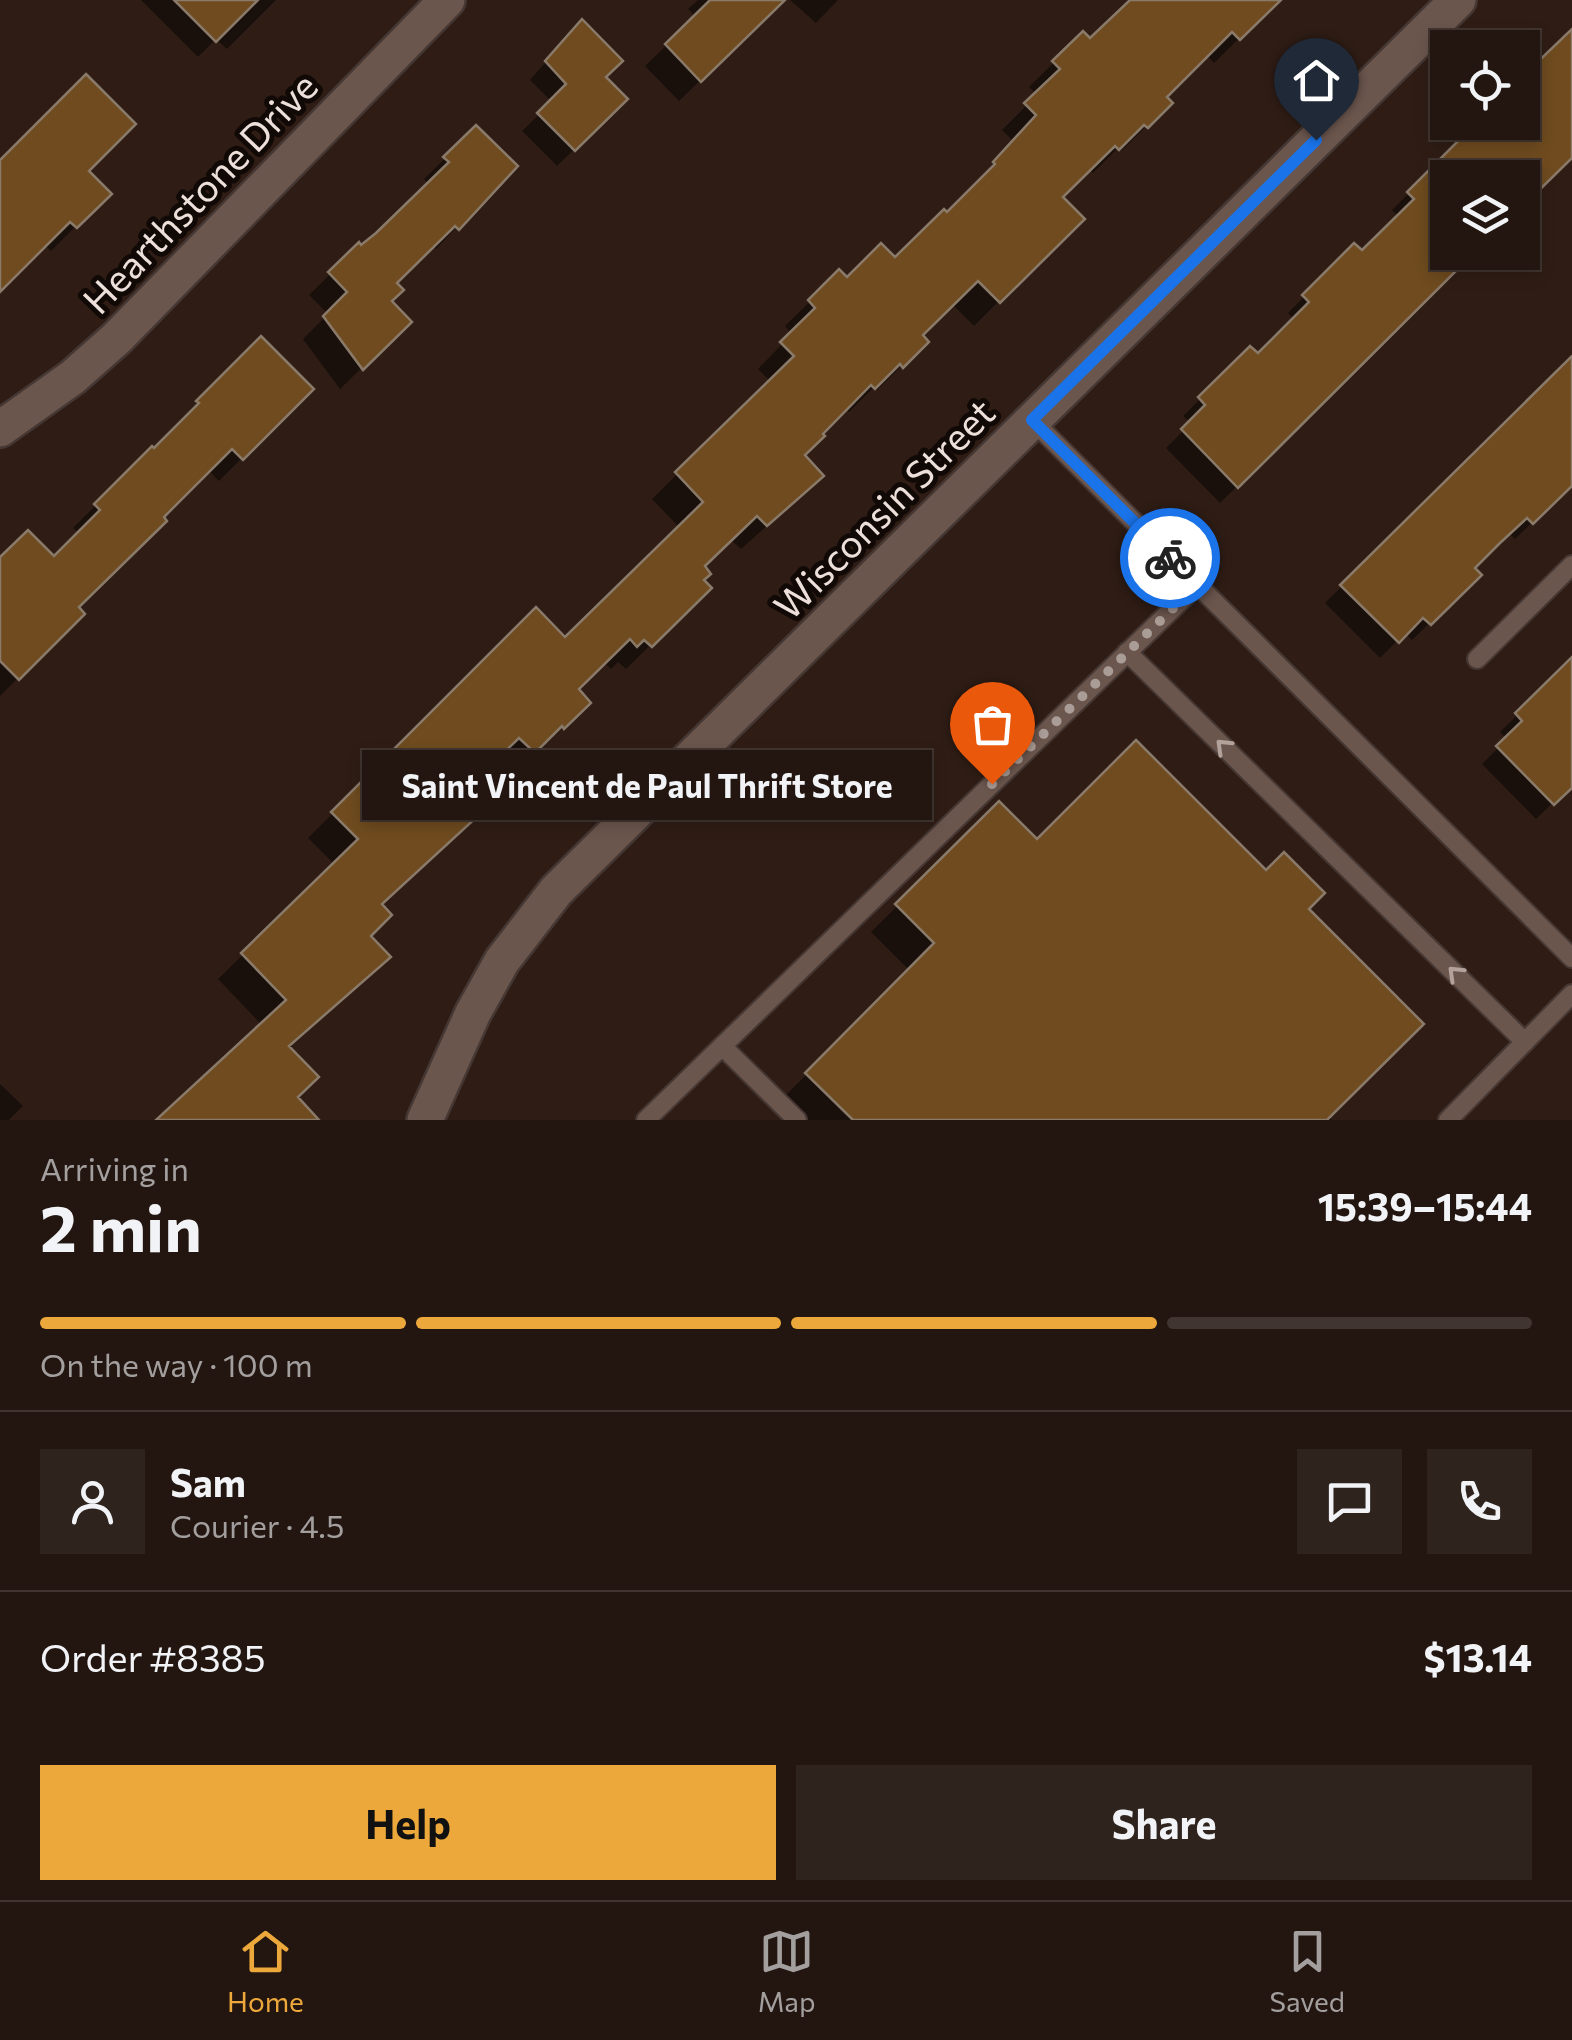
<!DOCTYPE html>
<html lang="en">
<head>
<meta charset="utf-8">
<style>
	body { margin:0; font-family:Commissioner,sans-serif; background:#2f231e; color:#f1f3f6; height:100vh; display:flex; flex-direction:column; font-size:38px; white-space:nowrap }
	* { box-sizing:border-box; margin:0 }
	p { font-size:32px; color:#a39f9f }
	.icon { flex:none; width:55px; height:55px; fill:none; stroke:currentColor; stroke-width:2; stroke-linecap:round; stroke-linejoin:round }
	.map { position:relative; height:1120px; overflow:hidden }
	.drawer { display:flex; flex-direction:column; background:#231610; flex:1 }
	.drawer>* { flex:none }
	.controls { position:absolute; left:1430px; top:30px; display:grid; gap:20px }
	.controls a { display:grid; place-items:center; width:110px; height:110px; border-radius:0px; background:#231610; box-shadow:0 5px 15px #0003,0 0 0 2px #403530; font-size:50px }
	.pin { position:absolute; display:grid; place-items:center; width:85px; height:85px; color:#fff; margin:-102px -42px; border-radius:50% 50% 50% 0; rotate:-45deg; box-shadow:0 0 10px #0007 }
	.pin .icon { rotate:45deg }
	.courier { position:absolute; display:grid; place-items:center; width:100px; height:100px; margin:-50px; border:8px solid #1a73e8; border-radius:50%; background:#fff; color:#222; box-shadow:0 2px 12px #0007 }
	.bubble { position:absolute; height:70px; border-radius:0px; background:#231610; box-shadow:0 5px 15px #0003,0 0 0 2px #403530; font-size:32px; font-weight:700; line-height:70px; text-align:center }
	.summary em { font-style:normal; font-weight:700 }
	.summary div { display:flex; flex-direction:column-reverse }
	.summary { display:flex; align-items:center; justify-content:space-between; height:170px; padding:0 40px }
	h1 { font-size:65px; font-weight:700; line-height:75px }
	.bar { display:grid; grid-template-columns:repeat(4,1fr); gap:15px 10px; align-content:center; height:120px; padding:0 40px }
	.bar i { height:12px; border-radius:8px; background:#403530 }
	.bar .on { background:#eda83b }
	.bar p { grid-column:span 4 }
	.line { display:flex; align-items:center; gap:25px; padding:0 40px; border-top:2px solid #403530 }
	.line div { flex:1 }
	.round { display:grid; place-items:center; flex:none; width:105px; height:105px; border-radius:0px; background:#2f231e }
	.button { display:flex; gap:20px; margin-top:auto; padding:20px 40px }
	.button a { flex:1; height:115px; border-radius:0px; background:#eda83b; color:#111; font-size:40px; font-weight:700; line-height:115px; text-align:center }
	.button a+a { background:#2f231e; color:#f1f3f6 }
	.tabs { display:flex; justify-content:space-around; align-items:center; height:140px; border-top:2px solid #403530; background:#231610; font-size:28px; color:#a39f9f }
	.tabs a { display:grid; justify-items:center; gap:5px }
	.tabs .on { color:#eda83b }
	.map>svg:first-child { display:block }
	.shadow { fill:#0007 }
	.building { fill:#6f4b1f; stroke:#8a7a6a; stroke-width:2.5 }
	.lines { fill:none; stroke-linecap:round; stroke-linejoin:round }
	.service-casing { stroke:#453733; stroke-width:22 }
	.minor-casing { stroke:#453733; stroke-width:40 }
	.service { stroke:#6b564d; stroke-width:18 }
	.minor { stroke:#6b564d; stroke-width:35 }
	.oneway { stroke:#b2a29b }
	.done { stroke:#aa9c96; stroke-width:10; stroke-dasharray:0 18 }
	.route { stroke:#1a73e8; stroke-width:12 }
	.labels { text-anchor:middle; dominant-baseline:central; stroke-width:10; stroke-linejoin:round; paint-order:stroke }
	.street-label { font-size:38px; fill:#ede0db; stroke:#110906 }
</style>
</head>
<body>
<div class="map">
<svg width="1572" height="1120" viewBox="0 0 1572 1120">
	<rect width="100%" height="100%" fill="#2f1d15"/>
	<g class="shadow">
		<polygon points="141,0 276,0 227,49 216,39 198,57"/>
		<polygon points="698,0 782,0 679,101 645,66 696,17 688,9"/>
		<polygon points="790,0 838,0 816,23"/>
		<polygon points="1134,0 1278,0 1214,63 1206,54 1164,97 1170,103 1121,151 1118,148 1093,173 1089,169 1060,197 1081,219 974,326 952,304 920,336 926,342 877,390 874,387 849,412 845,408 802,456 796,500 741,549 730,539 702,567 701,581 708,588 626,669 618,662 611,669 604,662 575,689 588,703 538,751 536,749 508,776 493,761 456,796 380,905 368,936 363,981 287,1048 295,1097 311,1120 161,1120 262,1025 218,979 335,865 308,838 536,611 565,641 680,528 652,499 771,382 758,369 792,334 785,326 839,273 846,281 895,261 947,216 1013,141 1002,130 1037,95 1029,87 1083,34 1090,42"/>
		<polygon points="566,39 625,99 557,166 522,131 552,102 530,80"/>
		<polygon points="1572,46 1572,155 1522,178 1448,178 1448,252 1473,252 1220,503 1166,448 1191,423 1183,416 1250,349 1258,356 1294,320 1288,313 1354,247 1362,254 1399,217 1392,210 1459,144 1522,122"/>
		<polygon points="476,128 514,166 436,249 433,246 394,283 390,302 409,322 340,389 303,339 328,314 309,295 359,246 361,249 430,185 424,179"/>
		<polygon points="0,163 86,171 108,194 51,251 44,244 0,289"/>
		<polygon points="261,340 311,389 219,481 208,470 76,607 82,614 0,696 0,558 54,560 80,534 73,528 152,449 154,451 178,427 175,425"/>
		<polygon points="1572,359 1572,483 1515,539 1508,532 1471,568 1478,575 1412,640 1405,633 1380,658 1325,603"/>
		<polygon points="1566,667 1572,673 1572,784 1536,819 1482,764 1507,739 1500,732"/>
		<polygon points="999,805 1037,843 1305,909 1328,1116 1332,1120 800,1120 780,1101 910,971 871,932"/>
		<polygon points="0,1084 23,1106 9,1120 0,1120"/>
	</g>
	<g class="building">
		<polygon points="174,0 258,0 216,42"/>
		<polygon points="710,0 785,0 701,82 665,44"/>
		<polygon points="1130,0 1281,0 1240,40 1232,32 1167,97 1173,103 1148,128 1144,125 1119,150 1115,146 1063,197 1085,219 1000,303 978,281 923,335 929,342 903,368 900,364 875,389 871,385 823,434 825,436 805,455 824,476 767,526 757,516 705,566 711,574 704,580 712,588 652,647 644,640 637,647 630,639 579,689 591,703 564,729 562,726 535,753 519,738 460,795 479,815 382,904 392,915 371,936 391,957 289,1046 319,1077 298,1097 319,1120 156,1120 286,1000 241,953 358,839 331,812 536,607 565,637 703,502 675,472 794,356 780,342 815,308 808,300 839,269 847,277 881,243 895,257 944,209 947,212 995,164 993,162 1036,115 1024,103 1060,69 1052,61 1083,31 1090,38"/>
		<polygon points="582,19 623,61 606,77 628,99 575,151 537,113 566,84 545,61"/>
		<polygon points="1572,29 1572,158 1522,207 1522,178 1448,178 1448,252 1475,252 1238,488 1181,429 1205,405 1198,397 1250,346 1258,353 1309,302 1302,295 1354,243 1362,250 1414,199 1407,192 1477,122 1522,122 1522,77"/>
		<polygon points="86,74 136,124 89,171 112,194 77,228 70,222 0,292 0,160"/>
		<polygon points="476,125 518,166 459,230 455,226 397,283 404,290 392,301 412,322 363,370 323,316 347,292 328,272 359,242 361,245 376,233 449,162 443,157"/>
		<polygon points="261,336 314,389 243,460 232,449 164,517 167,521 79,607 85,614 19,680 0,661 0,557 28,530 54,556 100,510 94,504 152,446 154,448 199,403 196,401"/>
		<polygon points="1572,356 1572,486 1533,524 1527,518 1500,543 1475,568 1482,575 1431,625 1423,618 1399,643 1340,585"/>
		<polygon points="1572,657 1572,788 1554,805 1496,746 1522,721 1515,713"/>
		<polygon points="1136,740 1266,870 1284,852 1325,893 1309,909 1424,1024 1327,1120 853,1120 805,1073 934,943 895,904 999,801 1037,839"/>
	</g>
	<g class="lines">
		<g class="service-casing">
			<g id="service">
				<polyline points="1032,420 1572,958"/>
				<polyline points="1127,652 1525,1042"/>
				<polyline points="1477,659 1572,565"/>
				<polyline points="722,1046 797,1120"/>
				<polyline points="646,1120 1197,585"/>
				<polyline points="1448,1120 1572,994"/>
			</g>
		</g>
		<g class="minor-casing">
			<g id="minor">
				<polyline points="0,429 73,377 117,338 447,0"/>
				<polyline points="425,1120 473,1013 502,961 556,891 1458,0"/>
			</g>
		</g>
		<use href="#service" class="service"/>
		<use href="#minor" class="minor"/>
	</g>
	<defs><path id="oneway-chevron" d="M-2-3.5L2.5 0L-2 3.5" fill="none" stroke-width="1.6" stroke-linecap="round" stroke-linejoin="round" transform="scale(2.5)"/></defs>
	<g class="oneway">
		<use href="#oneway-chevron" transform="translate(1223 746) rotate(-136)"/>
		<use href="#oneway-chevron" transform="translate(1455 973) rotate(-136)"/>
	</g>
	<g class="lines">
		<polyline class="done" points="992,784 1197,585 1170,558"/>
		<polyline class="route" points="1170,558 1032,420 1316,140"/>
	</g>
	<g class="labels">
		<g class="street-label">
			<text transform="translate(199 192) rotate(-46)">Hearthstone Drive</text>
			<text transform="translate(883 508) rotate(-45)">Wisconsin Street</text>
		</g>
	</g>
</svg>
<div class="controls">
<a><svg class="icon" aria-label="locate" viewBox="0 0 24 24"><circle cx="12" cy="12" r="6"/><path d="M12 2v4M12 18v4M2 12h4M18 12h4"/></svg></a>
<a><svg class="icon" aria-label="layers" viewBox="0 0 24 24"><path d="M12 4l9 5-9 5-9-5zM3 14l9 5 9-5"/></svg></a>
</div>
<div class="pin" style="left:992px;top:784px;background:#ea580c"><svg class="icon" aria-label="bag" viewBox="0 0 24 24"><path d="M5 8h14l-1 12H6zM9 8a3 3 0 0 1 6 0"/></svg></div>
<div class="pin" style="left:1316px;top:140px;background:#1f2937"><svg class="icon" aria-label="home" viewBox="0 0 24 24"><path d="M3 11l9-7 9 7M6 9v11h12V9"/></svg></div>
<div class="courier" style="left:1170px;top:558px"><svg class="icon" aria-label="bike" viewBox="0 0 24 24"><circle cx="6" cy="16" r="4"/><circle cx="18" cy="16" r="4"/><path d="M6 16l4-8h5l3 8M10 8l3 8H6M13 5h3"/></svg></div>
<div class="bubble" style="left:362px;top:750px;width:570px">Saint Vincent de Paul Thrift Store</div>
</div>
<section class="drawer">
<div class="summary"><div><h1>2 min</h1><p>Arriving in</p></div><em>15:39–15:44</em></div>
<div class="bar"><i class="on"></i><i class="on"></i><i class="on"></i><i></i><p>On the way · 100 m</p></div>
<div class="line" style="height:180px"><a class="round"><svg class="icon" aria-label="person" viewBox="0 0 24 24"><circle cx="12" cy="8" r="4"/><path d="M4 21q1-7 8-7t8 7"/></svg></a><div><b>Sam</b><p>Courier · 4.5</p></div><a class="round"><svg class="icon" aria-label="chat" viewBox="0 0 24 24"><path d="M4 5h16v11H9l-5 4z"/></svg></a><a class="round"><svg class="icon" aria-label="phone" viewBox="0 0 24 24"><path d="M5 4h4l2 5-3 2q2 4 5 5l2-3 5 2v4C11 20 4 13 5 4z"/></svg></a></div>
<div class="line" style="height:130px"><div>Order #8385</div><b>$13.14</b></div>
<div class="button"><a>Help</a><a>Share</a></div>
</section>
<nav class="tabs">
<a class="on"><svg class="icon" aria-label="home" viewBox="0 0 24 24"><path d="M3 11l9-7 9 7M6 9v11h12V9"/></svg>Home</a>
<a><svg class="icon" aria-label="map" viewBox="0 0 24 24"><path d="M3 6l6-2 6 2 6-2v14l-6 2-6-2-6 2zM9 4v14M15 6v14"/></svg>Map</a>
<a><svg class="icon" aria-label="saved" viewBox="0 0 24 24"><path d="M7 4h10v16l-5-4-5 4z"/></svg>Saved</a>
</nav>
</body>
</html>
